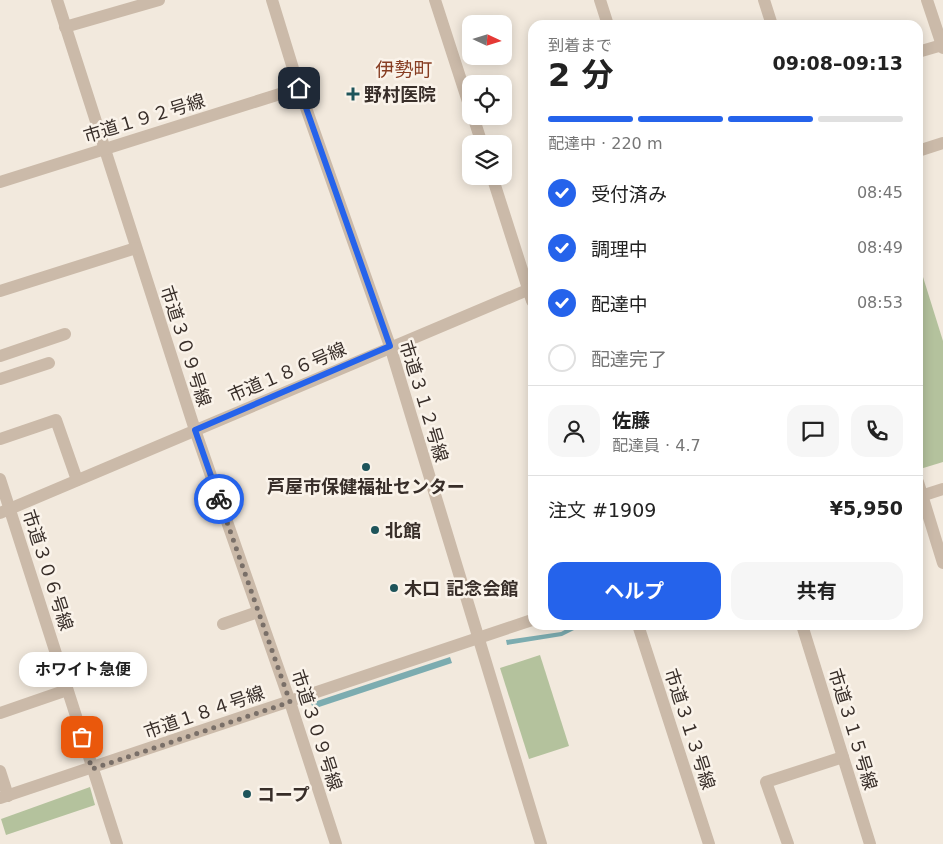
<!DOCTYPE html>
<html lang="ja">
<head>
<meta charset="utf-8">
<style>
	body { margin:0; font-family:"DejaVu Sans","Noto Sans JP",sans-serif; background:#f6f6f6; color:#222; height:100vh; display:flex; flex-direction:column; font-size:19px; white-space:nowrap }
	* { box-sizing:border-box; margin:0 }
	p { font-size:16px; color:#767676 }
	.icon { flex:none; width:28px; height:28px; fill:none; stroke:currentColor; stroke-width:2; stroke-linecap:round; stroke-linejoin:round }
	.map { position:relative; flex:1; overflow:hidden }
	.details { position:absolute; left:528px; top:20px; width:395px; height:610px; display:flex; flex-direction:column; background:#fff; border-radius:15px; box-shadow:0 2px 12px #0003 }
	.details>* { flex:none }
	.needle { width:32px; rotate:94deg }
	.controls { position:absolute; left:462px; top:15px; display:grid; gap:10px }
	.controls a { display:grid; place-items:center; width:50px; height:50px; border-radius:10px; background:#fff; box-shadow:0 2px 12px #0003; font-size:25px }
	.pin { position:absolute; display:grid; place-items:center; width:42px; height:42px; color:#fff; margin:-21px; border-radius:10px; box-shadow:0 2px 8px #0006 }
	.courier { position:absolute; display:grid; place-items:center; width:50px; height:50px; margin:-25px; border:4px solid #2563eb; border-radius:50%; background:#fff; color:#222; box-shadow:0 1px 6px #0007 }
	.bubble { position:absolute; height:35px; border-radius:15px; background:#fff; box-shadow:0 2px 12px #0003; font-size:16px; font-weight:700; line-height:35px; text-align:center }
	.head em { font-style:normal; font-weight:700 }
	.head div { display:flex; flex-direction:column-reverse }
	.head { display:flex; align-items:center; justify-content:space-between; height:85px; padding:0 20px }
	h1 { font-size:32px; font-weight:700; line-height:38px }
	.bar { display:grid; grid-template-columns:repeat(4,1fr); gap:8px 5px; align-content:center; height:60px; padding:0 20px }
	.bar i { height:6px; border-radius:4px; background:#e0e0e0 }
	.bar .on { background:#2563eb }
	.bar p { grid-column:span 4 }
	.line { display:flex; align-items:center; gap:12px; padding:0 20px; border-top:1px solid #e0e0e0 }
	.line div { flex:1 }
	.round { display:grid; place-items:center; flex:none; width:52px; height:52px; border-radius:15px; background:#f6f6f6 }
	ol { padding:0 20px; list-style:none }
	li { display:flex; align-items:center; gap:15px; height:55px }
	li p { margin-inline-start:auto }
	li .icon { padding:5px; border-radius:50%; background:#2563eb; color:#fff; stroke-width:4 }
	li:last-child { color:#767676 }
	li i { width:28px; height:28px; border:2px solid #e0e0e0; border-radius:50% }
	.action { display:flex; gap:10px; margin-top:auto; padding:10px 20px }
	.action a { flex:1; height:58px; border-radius:15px; background:#2563eb; color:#fff; font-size:20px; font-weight:700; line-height:58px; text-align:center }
	.action a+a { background:#f6f6f6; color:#222 }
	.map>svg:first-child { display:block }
	.green { fill:#b4c29d }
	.water { fill:#7cacb0 }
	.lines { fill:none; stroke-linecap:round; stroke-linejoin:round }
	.minor { stroke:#cbbaa9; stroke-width:12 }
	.tertiary { stroke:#cbbaa9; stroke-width:12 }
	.done { stroke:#796f68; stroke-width:5; stroke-dasharray:0 9 }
	.route { stroke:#2563eb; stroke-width:6 }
	.poi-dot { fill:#1e545a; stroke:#faf3ea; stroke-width:2 }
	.labels { text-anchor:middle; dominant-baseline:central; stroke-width:5; stroke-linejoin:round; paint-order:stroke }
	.poi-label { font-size:18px; font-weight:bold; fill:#382e29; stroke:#faf3ea; text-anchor:start }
	.street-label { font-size:18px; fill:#382e29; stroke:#faf3ea }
	.neighbourhood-label { font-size:19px; fill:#873d22; stroke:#faf3ea }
</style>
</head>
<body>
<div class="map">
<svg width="943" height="844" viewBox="0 0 943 844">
	<rect width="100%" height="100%" fill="#f2e9dd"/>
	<g class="green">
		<polygon points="918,261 943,341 943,462 920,469 918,461"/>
		<polygon points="540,655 569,746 529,759 500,668"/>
		<polygon points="90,787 95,805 6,835 1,819"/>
	</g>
	<g class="water">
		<polygon points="574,625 584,625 562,636 507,645 506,640 561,632"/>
		<polygon points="450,657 452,663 313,709 311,703"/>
	</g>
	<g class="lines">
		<g class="minor">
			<polyline points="57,0 195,430 290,702 336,844"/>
			<polyline points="272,0 299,88 390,346 541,844"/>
			<polyline points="435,0 471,111"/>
			<polyline points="600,0 608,25"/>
			<polyline points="764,0 772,25"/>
			<polyline points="927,0 943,48"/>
			<polyline points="65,27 159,0"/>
			<polyline points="918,52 942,45"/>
			<polyline points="473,116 482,144"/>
			<polyline points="918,151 943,143"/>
			<polyline points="492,176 532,301"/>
			<polyline points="0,182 299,88"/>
			<polyline points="0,291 136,248"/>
			<polyline points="0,356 65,334"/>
			<polyline points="0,379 49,363"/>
			<polyline points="0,439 56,420 77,480"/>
			<polyline points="0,479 117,844"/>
			<polyline points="918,482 943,563"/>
			<polyline points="0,513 532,288"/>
			<polyline points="223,624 258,612"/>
			<polyline points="638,625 709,844"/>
			<polyline points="802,625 870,844"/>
			<polyline points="0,713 67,690"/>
			<polyline points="0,771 8,796"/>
			<polyline points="788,844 766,782 843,757"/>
		</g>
		<g class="tertiary">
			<polyline points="918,497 943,489"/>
			<polyline points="0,798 532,620"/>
		</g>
	</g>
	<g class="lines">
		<polyline class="done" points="82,737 92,769 290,702 219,499"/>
		<polyline class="route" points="219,499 195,430 390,346 299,88"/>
	</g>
	<g class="poi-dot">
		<path d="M350.5 86.5h5v5h5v5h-5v5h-5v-5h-5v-5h5z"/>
		<circle cx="366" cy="467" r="5"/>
		<circle cx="375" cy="530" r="5"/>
		<circle cx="394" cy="588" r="5"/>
		<circle cx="247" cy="794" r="5"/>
	</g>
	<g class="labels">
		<g class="poi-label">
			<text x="364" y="94">野村医院</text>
			<text x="366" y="486" text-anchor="middle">芦屋市保健福祉センター</text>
			<text x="385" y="530">北館</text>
			<text x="404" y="588">木口 記念会館</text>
			<text x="257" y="794">コープ</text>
		</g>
		<g class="street-label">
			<text transform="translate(144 118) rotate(-17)">市道１９２号線</text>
			<text transform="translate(186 346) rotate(72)">市道３０９号線</text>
			<text transform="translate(287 372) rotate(-23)">市道１８６号線</text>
			<text transform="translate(424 401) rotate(73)">市道３１２号線</text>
			<text transform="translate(48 570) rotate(72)">市道３０６号線</text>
			<text transform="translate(204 712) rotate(-19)">市道１８４号線</text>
			<text transform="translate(690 729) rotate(72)">市道３１３号線</text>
			<text transform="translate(853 729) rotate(73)">市道３１５号線</text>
			<text transform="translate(317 730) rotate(72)">市道３０９号線</text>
		</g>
		<g class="neighbourhood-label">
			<text x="404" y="69">伊勢町</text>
		</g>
	</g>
</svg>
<div class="controls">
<a><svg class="needle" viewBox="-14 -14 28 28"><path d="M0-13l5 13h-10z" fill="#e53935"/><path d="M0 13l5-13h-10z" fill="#767676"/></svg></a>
<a><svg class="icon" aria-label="locate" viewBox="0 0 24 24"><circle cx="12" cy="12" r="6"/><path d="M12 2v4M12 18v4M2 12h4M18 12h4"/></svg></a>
<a><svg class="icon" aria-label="layers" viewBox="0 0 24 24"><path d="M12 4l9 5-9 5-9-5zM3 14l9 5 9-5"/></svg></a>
</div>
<div class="pin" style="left:82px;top:737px;background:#ea580c"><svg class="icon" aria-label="bag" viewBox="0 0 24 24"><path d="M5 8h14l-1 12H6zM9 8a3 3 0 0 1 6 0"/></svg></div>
<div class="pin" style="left:299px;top:88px;background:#1f2937"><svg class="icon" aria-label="home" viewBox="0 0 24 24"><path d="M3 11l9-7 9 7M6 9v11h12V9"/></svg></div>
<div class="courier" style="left:219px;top:499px"><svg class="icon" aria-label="bike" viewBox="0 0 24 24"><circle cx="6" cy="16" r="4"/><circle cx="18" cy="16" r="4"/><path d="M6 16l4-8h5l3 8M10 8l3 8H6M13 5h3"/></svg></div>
<div class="bubble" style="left:19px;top:652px;width:128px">ホワイト急便</div>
<section class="details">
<div class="head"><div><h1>2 分</h1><p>到着まで</p></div><em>09:08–09:13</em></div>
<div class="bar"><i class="on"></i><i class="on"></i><i class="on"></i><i></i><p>配達中 · 220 m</p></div>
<ol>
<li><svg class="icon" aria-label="check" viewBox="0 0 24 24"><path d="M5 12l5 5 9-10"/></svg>受付済み<p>08:45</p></li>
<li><svg class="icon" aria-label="check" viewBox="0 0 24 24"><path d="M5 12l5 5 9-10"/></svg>調理中<p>08:49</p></li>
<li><svg class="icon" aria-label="check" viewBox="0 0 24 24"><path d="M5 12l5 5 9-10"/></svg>配達中<p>08:53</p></li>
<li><i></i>配達完了</li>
</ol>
<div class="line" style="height:90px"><a class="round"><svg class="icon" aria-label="person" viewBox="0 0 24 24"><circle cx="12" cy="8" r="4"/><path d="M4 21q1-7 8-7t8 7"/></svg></a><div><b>佐藤</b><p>配達員 · 4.7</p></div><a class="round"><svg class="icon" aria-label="chat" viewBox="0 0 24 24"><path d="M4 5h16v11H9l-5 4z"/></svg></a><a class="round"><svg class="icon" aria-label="phone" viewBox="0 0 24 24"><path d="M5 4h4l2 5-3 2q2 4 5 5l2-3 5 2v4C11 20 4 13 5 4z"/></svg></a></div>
<div class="line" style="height:65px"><div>注文 #1909</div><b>¥5,950</b></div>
<div class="action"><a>ヘルプ</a><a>共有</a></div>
</section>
</div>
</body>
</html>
